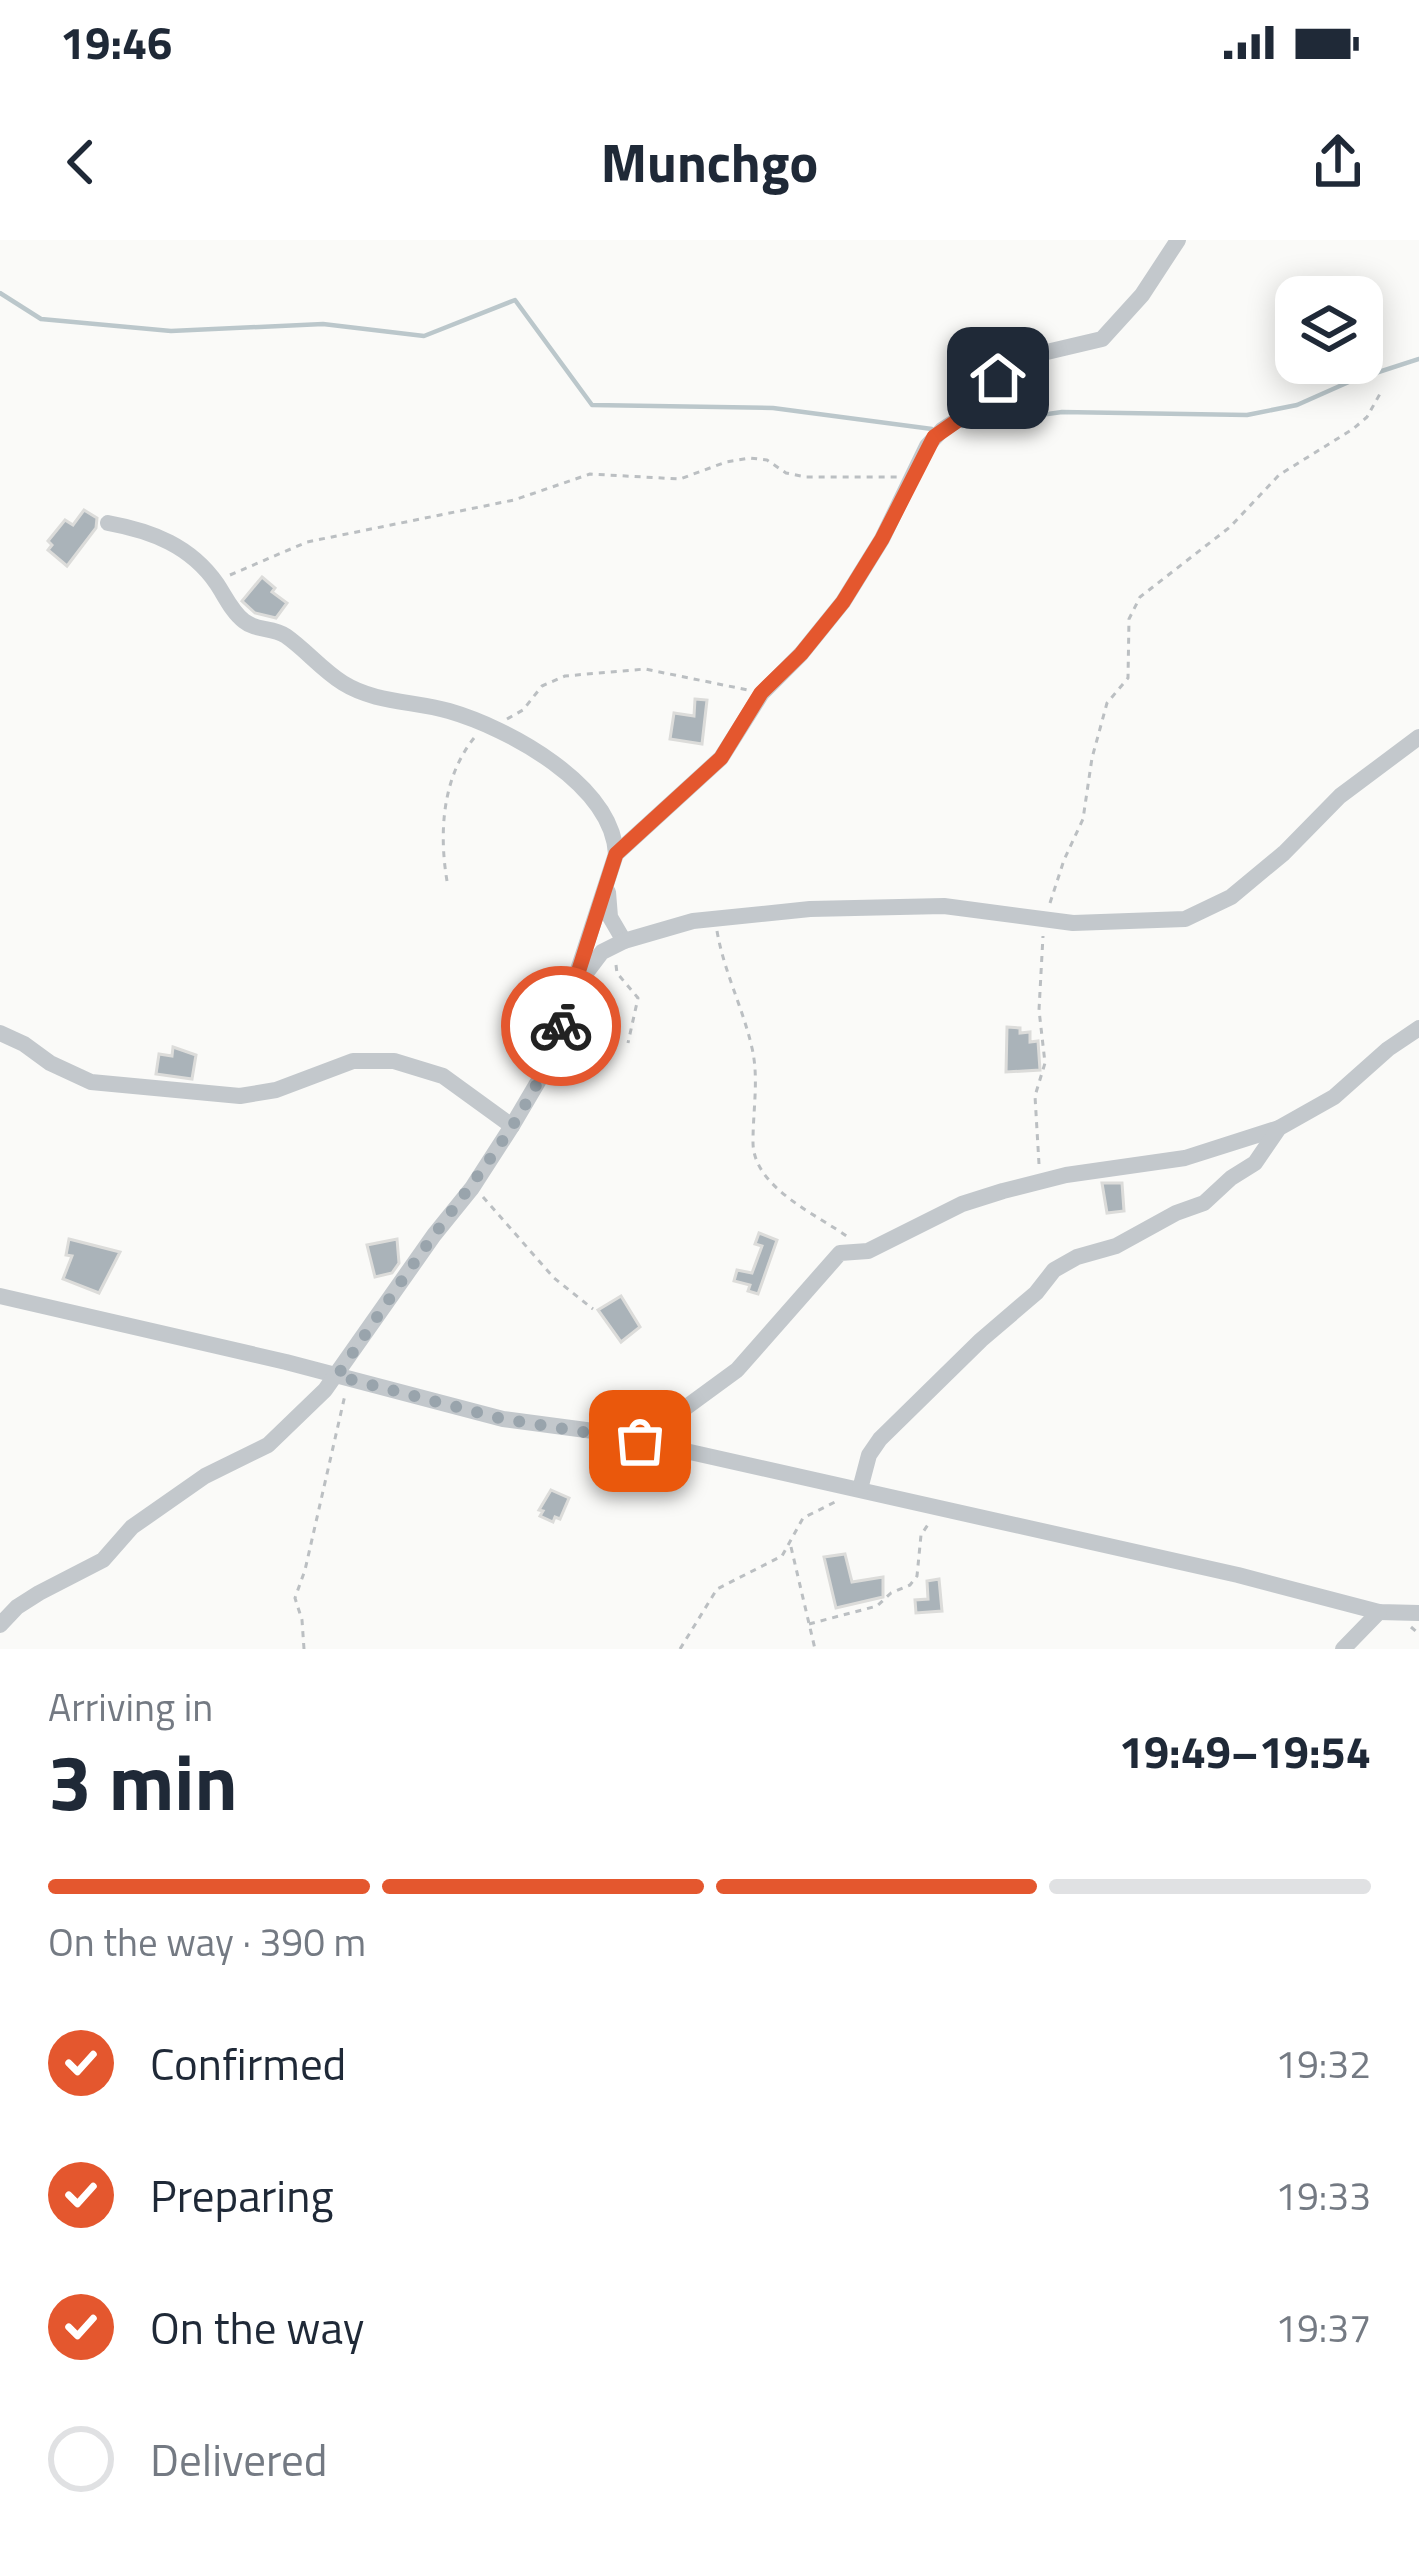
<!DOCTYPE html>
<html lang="en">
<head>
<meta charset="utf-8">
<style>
	body { margin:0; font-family:"Titillium Web",sans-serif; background:#f2f2f3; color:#1f2937; height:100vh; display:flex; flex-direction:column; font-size:45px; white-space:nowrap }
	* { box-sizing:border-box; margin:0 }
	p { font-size:39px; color:#747a83 }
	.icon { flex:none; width:66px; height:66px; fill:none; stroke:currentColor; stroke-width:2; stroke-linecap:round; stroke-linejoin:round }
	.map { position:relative; height:1409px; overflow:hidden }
	.panel { display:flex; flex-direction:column; background:#fff; flex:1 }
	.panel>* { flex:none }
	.buttons { position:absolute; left:1275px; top:36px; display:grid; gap:24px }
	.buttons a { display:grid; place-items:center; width:108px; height:108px; border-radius:24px; background:#fff; box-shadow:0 6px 30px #0003; font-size:60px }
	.pin { position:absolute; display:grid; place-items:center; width:102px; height:102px; color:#fff; margin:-51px; border-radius:24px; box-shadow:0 6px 18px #0006 }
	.courier { position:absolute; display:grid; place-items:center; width:120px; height:120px; margin:-60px; border:9px solid #e4572e; border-radius:50%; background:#fff; color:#222; box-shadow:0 3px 15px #0007 }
	.overview em { font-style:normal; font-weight:700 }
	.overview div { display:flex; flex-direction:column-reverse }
	.overview { display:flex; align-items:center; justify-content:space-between; height:204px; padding:0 48px }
	h1 { font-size:78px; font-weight:700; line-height:90px }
	.bar { display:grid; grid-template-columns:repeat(4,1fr); gap:18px 12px; align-content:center; height:144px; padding:0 48px }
	.bar i { height:15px; border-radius:9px; background:#e0e1e3 }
	.bar .active { background:#e4572e }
	.bar p { grid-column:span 4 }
	ol { padding:0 48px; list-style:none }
	li { display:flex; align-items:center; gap:36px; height:132px }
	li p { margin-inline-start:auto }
	li .icon { padding:12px; border-radius:50%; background:#e4572e; color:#fff; stroke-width:4 }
	li:last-child { color:#747a83 }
	li i { width:66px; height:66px; border:6px solid #e0e1e3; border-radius:50% }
	.status { display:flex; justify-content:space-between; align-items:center; height:84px; padding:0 60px; background:#fff; direction:ltr }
	.status svg { height:33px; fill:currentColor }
	header { display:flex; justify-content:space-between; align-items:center; height:156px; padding:0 48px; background:#fff; font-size:54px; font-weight:700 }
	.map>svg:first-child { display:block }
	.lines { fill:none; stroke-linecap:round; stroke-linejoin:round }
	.stream { stroke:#bbc7cb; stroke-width:4.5 }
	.building { fill:#aab3b9; stroke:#dcdcda; stroke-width:3 }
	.path { stroke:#bbbfc2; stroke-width:3; stroke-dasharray:6 6; stroke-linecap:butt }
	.minor { stroke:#c3c8cc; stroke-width:16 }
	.done { stroke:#99a4ac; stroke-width:12; stroke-dasharray:0 21.6 }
	.route { stroke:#e4572e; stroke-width:15 }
</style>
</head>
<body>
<div class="status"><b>19:46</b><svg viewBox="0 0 49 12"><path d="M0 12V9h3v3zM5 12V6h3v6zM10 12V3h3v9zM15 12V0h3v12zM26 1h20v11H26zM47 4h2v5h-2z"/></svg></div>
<header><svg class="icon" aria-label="back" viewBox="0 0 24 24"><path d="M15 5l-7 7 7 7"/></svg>Munchgo<svg class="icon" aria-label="share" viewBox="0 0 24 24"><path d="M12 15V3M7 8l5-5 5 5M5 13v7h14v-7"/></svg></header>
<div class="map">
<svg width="1419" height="1409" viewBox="0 0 1419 1409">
	<rect width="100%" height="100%" fill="#fafaf8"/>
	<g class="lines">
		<g class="stream">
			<polyline points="0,53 41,79 171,91 323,84 424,96 515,60 592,165 773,168 932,189"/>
			<polyline points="962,186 1062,172 1247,175 1297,165 1351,141 1419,119"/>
		</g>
	</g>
	<g class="building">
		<polygon points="84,270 97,278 96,288 67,326 48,310 52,305 48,301 65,280 73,285"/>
		<polygon points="262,337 275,348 272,352 287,363 276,378 255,373 242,361"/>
		<polygon points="695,459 707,460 702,504 670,499 674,473 694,476"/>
		<polygon points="1007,787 1020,788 1020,793 1030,792 1030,802 1038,801 1040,830 1006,832"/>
		<polygon points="173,807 196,815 192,839 156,834 159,814 172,816"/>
		<polygon points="1102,943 1122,943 1124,971 1107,973"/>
		<polygon points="759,993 777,1000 758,1054 748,1051 750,1045 734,1041 737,1030 752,1033 762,1006 755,1004"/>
		<polygon points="69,999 120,1012 99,1053 63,1039 72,1016 66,1015"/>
		<polygon points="397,999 399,1023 392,1033 375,1037 367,1005"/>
		<polygon points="621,1056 640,1087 621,1102 598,1070"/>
		<polygon points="551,1250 569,1258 560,1279 555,1277 553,1282 540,1276 543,1271 539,1270"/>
		<polygon points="845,1314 852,1342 883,1337 883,1357 836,1368 824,1317"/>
		<polygon points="939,1339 942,1371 916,1373 915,1360 928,1359 927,1341"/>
	</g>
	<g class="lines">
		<g class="path">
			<polyline points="230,335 307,302 514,260 590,234 680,239 726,222 750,218 767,220 786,233 806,237 897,237"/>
			<polyline points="507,479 523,470 542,446 565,436 645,429 748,450"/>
			<path d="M447 641C439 593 442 538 474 498"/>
			<polyline points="1050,663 1064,620 1083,579 1092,518 1107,463 1128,438 1129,379 1140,357 1230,287 1279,235 1353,189 1367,177 1381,152"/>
			<path d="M717 691C724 732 743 768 752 808 759 838 753 870 753 901 752 947 816 974 848 997"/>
			<polyline points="616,725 617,733 638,758 628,803"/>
			<polyline points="1039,924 1035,856 1045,823 1039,770 1043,696"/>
			<polyline points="483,957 554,1038 593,1069"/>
			<polyline points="791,1307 815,1409"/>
			<polyline points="809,1384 877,1366 891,1353 910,1345 917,1336 921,1295 929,1283"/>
			<polyline points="1411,1387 1419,1394"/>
			<polyline points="304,1409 302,1380 295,1358 305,1330 345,1155"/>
			<polyline points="680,1409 717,1349 782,1316 803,1278 837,1261"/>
		</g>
		<g class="minor">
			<path d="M108 283C152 291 191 306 217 344 225 356 232 372 244 381 256 391 273 387 286 396 306 410 322 430 343 443 375 463 414 461 449 471 508 488 612 544 616 614"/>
			<polyline points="608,652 610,677 624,701"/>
			<polyline points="576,736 616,614 721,518 762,453 801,414 843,362 882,299 927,206 942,190 974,169 1009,121 1102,99 1142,55 1178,0"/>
			<polyline points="0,793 24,804 50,823 91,842 240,856 276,850 353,821 394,821 443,836 512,886"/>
			<polyline points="0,1056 286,1122 503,1179 601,1192 1238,1335 1379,1372 1419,1373"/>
			<polyline points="640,1201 737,1130 840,1013 868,1011 962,964 1003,951 1066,935 1185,918 1279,888"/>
			<polyline points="860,1249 869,1215 880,1199 981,1100 1036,1053 1054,1030 1077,1017 1116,1006 1176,973 1204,963 1231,938 1255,923 1279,888 1334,857 1388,809 1419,788"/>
			<polyline points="0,1385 17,1367 39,1353 103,1320 132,1287 205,1236 268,1205 325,1150 434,995 472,948 512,886 542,835 574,749 602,712 624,701 693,681 810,669 944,666 1073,683 1185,679 1231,657 1284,613 1340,556 1419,497"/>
			<polyline points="1343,1409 1379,1372"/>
		</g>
	</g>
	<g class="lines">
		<path class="done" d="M561 786C535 866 485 925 437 991 402 1039 370 1088 337 1136L503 1179 640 1201"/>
		<polyline class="route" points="561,786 616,614 721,518 761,453 801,414 843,362 882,299 934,197 974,169 998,138"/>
	</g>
</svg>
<div class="buttons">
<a><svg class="icon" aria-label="layers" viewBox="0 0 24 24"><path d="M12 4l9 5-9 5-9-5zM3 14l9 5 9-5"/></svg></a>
</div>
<div class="pin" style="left:640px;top:1201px;background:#ea580c"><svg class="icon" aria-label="bag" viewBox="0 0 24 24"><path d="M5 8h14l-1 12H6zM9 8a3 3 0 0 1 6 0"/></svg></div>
<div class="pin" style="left:998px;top:138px;background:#1f2937"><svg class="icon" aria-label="home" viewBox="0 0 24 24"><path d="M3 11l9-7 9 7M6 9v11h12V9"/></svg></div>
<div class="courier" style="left:561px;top:786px"><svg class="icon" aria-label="bike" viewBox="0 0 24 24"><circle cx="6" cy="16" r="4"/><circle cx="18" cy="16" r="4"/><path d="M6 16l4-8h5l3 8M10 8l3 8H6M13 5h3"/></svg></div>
</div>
<section class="panel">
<div class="overview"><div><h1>3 min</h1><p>Arriving in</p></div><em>19:49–19:54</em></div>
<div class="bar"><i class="active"></i><i class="active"></i><i class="active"></i><i></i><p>On the way · 390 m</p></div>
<ol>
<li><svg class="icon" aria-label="check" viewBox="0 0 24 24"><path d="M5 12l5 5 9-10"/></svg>Confirmed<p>19:32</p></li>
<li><svg class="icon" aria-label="check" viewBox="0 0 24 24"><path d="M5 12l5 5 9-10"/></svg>Preparing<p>19:33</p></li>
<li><svg class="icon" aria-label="check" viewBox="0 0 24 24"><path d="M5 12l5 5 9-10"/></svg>On the way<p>19:37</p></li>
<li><i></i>Delivered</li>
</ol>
</section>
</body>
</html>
